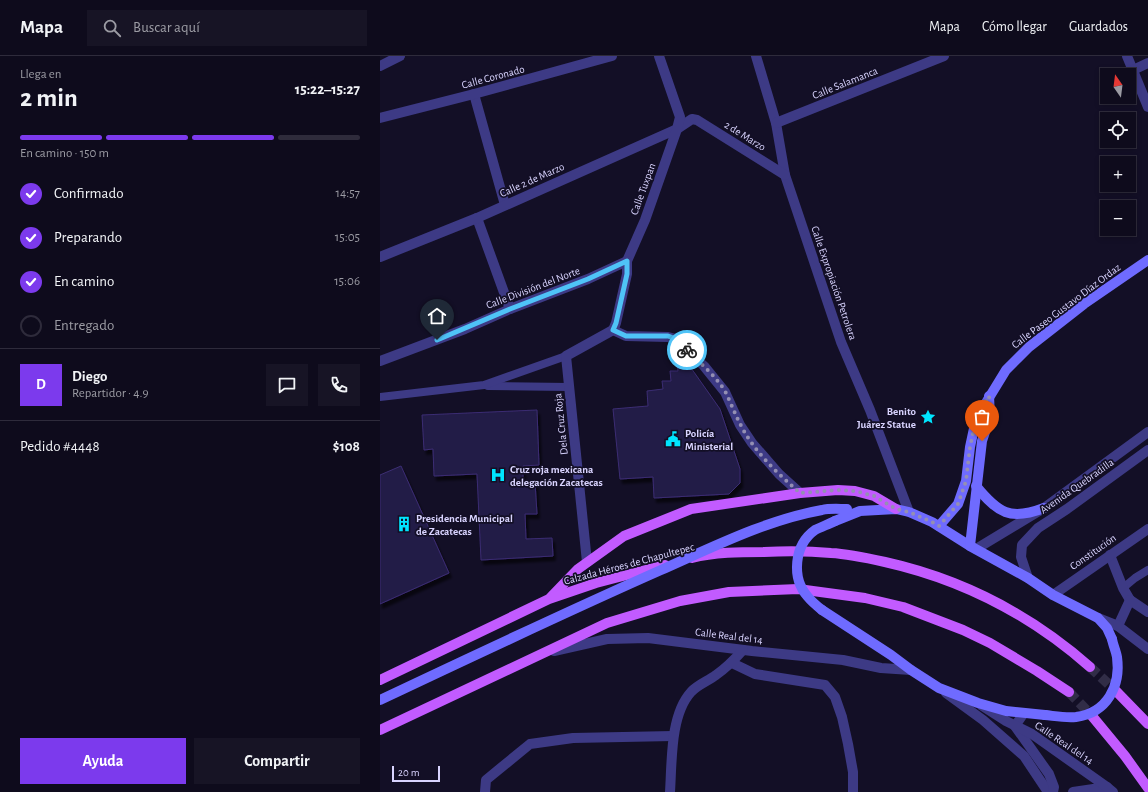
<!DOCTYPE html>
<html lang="es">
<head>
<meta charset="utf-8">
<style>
	body { margin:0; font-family:"Alegreya Sans",sans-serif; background:#171425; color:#f1f3f6; height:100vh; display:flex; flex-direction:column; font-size:15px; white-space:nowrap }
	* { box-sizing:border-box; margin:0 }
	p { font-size:13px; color:#9b9ba3 }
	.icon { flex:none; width:22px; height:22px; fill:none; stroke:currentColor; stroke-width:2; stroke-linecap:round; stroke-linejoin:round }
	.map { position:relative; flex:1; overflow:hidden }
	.details { display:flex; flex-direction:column; background:#0e0b1c; width:380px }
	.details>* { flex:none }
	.needle { width:26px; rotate:346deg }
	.controls { position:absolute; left:720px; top:12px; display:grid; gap:8px }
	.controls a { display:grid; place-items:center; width:36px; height:36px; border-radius:0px; background:#0e0b1c; box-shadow:0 2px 6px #0003,0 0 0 1px #2e2b3b; font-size:20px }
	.scale { position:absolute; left:12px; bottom:10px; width:48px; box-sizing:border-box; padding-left:4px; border:2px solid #d9d4ff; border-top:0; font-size:11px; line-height:14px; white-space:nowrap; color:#d9d4ff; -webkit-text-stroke:3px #130f26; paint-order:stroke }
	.pin { position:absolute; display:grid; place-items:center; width:34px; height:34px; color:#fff; margin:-41px -17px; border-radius:50% 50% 50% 0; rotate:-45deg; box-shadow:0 0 4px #0007 }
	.pin .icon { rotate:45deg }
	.courier { position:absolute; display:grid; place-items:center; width:40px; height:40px; margin:-20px; border:3px solid #4fc3f7; border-radius:50%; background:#fff; color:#222; box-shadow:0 1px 5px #0007 }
	.summary em { font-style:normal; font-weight:700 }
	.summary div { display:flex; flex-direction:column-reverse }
	.summary { display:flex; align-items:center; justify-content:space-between; height:68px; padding:0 20px }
	h1 { font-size:26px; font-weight:700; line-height:30px }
	.bar { display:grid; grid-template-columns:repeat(4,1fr); gap:6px 4px; align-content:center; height:48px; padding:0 20px }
	.bar i { height:5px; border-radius:3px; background:#2e2b3b }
	.bar .selected { background:#7c3aed }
	.bar p { grid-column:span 4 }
	.line { display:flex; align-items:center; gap:10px; padding:0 20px; border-top:1px solid #2e2b3b }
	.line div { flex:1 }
	.round { display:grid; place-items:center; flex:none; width:42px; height:42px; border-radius:0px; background:#171425 }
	ol { padding:0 20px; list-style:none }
	li { display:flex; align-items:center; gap:12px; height:44px }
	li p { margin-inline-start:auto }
	li .icon { padding:4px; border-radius:50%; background:#7c3aed; color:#fff; stroke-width:4 }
	li:last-child { color:#9b9ba3 }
	li i { width:22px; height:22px; border:2px solid #2e2b3b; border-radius:50% }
	.action { display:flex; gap:8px; margin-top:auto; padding:8px 20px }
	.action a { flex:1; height:46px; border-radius:0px; background:#7c3aed; color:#fff; font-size:16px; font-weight:700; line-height:46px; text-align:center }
	.action a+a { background:#171425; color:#f1f3f6 }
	header { display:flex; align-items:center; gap:24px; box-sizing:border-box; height:56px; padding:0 20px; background:#0e0b1c; border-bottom:1px solid #2e2b3b }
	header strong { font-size:19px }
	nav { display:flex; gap:22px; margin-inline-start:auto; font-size:14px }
	.search { width:280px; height:36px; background:#171425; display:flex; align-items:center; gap:10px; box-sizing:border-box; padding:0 14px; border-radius:0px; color:#9b9ba3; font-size:15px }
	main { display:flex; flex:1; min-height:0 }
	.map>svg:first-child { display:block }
	.building { fill:#241b47; stroke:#3b2d73; filter:url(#shadow) }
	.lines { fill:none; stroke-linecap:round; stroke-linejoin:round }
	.primary-tunnel { stroke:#312d47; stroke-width:10; stroke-dasharray:10 5; stroke-linecap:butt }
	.service { stroke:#3d3a85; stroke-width:8 }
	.minor { stroke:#3d3a85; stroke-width:10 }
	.tertiary { stroke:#3d3a85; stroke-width:10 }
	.secondary { stroke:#6f6bff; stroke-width:10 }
	.primary { stroke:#c25bff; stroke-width:10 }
	.secondary-bridge { stroke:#6f6bff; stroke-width:10 }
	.done { stroke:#948fb3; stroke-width:4; stroke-dasharray:0 7.2 }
	.route { stroke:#4fc3f7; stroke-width:5 }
	.labels { text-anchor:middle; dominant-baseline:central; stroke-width:3.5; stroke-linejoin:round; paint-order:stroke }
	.street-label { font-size:11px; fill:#d9d4ff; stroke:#130f26 }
	.poi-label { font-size:11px; font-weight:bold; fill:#d9d4ff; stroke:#130f26; text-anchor:start }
</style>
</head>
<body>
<header>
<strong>Mapa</strong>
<div class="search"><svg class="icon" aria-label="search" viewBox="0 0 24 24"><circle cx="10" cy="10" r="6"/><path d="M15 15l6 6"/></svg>Buscar aquí</div>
<nav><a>Mapa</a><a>Cómo llegar</a><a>Guardados</a></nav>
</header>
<main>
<section class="details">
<div class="summary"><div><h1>2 min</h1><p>Llega en</p></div><em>15:22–15:27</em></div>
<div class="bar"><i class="selected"></i><i class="selected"></i><i class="selected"></i><i></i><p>En camino · 150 m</p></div>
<ol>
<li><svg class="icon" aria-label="check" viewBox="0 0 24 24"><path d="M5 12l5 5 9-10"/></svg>Confirmado<p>14:57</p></li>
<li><svg class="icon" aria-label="check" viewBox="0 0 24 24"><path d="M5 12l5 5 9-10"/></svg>Preparando<p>15:05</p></li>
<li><svg class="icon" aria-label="check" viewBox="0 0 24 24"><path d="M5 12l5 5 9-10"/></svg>En camino<p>15:06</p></li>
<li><i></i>Entregado</li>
</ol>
<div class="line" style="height:72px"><b class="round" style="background:#7c3aed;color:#fff">D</b><div><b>Diego</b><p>Repartidor · 4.9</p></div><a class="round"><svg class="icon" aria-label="chat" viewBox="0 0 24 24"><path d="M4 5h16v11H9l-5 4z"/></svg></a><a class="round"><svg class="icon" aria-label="phone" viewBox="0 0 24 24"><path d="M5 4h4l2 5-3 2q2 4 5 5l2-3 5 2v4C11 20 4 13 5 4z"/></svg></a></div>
<div class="line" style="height:52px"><div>Pedido #4448</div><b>$108</b></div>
<div class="action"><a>Ayuda</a><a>Compartir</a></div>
</section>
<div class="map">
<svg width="768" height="736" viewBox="0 0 768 736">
	<defs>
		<filter id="shadow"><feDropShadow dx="2.5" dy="4.5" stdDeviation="1" flood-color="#0009"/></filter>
	</defs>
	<rect width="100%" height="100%" fill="#130f26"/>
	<g class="building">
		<polygon points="304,302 340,353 360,413 360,427 349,438 274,442 273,421 240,423 233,353 268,350 267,335 283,333 282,325 291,325 290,315 298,315 297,307"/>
		<polygon points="157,354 159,409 143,410 143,427 155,426 157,458 145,458 146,483 172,482 173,500 101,504 97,418 54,420 53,393 44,394 42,359"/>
		<polygon points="21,410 69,517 0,548 0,419"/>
	</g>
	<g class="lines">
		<g class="primary-tunnel">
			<polyline points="710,611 736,635"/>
			<polyline points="689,636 712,660"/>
		</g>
		<g class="service">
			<polyline points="108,330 189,331"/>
			<polyline points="0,341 104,329 186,300"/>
			<polyline points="743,532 755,522 768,514"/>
		</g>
		<g class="minor">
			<polyline points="376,0 396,67 405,119 461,286 490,354 529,456"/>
			<polyline points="747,0 768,51"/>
			<polyline points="0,10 20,0"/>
			<polyline points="753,14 768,7"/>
			<polyline points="94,38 125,149"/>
			<polyline points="0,62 94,38 232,0"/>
			<polyline points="396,67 564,0"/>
			<polyline points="97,162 130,253"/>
			<polyline points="0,201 97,162 297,73 312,63 317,64 405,119"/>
			<polyline points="233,274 236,267 247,218 247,205 265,164 297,73 300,61 279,0"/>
			<polyline points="233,274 246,280 288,281 296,283 324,310 345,336 360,369 372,387 399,418 420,437"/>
			<polyline points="0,305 85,273 130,253 208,223 247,205"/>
			<polyline points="730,499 743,532 750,544"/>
			<polyline points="207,506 186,300 233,274"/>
			<polyline points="673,539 768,473"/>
			<polyline points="738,570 750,544 768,556"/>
			<polyline points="174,595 227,583 268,582 372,595 463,604 501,612 531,614"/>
			<polyline points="352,607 375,618 445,629 455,641 462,661 468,688 473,716 473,736"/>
			<polyline points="566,637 603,664 644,700 668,736"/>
			<polyline points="644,657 635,670 669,718 674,731 673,736"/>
			<polyline points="105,736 106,724 150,688 193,682 293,680"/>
			<path d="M290 736C292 706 290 659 311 636 317 629 328 625 336 619 346 612 355 603 363 594"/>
			<polyline points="693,736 727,731"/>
		</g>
		<g class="tertiary">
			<polyline points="596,493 664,452 768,376"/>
			<polyline points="648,522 641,501 642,489 658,472 687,453 768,394"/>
			<polyline points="718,562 738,570 768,593"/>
			<polyline points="601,649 626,665 652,678 727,731 733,736"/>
		</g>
		<g class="secondary">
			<path d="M596 430C618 457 630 465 664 452"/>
			<polyline points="455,465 480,455 516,453 529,456 552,466 590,490 648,522 673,539 718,562 727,572 732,583"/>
			<polyline points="559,470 578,448 586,425 590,391 596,363 626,314 649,291 704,248 768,204"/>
			<polyline points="590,490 602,385 610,361 609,340"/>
			<polyline points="442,554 511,599 531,614 559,632 598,647 626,655 665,659"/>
		</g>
		<g class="primary">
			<path d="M312 502C334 496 361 496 384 496 406 495 429 495 451 497 469 498 487 502 505 506 581 523 651 559 710 611"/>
			<polyline points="171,541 198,513 244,480 311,453 420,437 458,434 475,435 494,440 516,453"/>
			<polyline points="0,624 169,543 216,527 285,509"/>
			<polyline points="736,635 768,668"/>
			<polyline points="712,660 745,700 768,732"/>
			<polyline points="0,674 227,567 300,545 349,536 418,533 485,542 523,551 583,574 610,587 657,615 689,636"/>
		</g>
		<g class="secondary-bridge">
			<path d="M442 554C437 550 432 546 428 541 411 522 414 489 435 474 441 471 449 468 455 465"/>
			<path d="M0 644C93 600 186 556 281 514 333 491 386 464 442 454 450 452 459 453 467 453"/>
			<path d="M665 659C675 660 685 662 696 661 727 657 741 630 737 601 736 595 733 589 732 583"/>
		</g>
	</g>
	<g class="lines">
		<path class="done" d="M307 294C319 306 338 322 346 337 354 354 360 371 371 386 384 405 403 422 420 437L458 434 475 435 494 440 516 453 529 456 552 466 559 470 578 448 586 425 590 391 596 363 609 340 610 361 602 385"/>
		<polyline class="route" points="57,284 130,253 208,223 247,205 247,218 236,267 233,274 246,280 288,280 296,283 307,294"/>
	</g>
	<defs>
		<g id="sight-bare" transform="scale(1.2)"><path d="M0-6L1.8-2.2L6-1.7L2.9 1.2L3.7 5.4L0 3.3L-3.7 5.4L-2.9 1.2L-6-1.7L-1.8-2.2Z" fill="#00e5ff" stroke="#130f26" stroke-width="2.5" paint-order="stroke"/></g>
		<g id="civic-bare" transform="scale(1.2)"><path d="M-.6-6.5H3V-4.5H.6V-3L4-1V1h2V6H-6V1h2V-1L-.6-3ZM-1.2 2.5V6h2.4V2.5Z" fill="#00e5ff" stroke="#130f26" stroke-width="2.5" paint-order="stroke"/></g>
		<g id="hospital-bare" transform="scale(1.2)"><path d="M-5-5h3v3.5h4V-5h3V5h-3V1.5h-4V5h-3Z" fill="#00e5ff" stroke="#130f26" stroke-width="2.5" paint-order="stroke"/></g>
		<g id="building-bare" transform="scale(1.2)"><path d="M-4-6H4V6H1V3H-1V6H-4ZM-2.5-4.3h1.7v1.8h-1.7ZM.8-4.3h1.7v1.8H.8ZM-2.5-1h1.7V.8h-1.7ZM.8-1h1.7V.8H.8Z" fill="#00e5ff" stroke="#130f26" stroke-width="2.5" paint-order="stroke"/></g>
	</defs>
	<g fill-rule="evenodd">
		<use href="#sight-bare" x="548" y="361"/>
		<use href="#civic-bare" x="293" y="383"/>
		<use href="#hospital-bare" x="118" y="419"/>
		<use href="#building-bare" x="24" y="468"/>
	</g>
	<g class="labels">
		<g class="street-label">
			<text transform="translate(113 21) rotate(-15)">Calle Coronado</text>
			<text transform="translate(465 27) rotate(-22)">Calle Salamanca</text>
			<text transform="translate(365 80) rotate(32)">2 de Marzo</text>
			<text transform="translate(152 124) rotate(-24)">Calle 2 de Marzo</text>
			<text transform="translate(263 133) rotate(-70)">Calle Tuxpan</text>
			<text transform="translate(454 227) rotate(71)">Calle Expropiación Petrolera</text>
			<text transform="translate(153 232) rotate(-21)">Calle División del Norte</text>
			<text transform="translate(686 250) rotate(-37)">Calle Paseo Gustavo Díaz Ordaz</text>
			<text transform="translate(181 368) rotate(-96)">Dela Cruz Roja</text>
			<text transform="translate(697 430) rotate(-35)">Avenida Quebradilla</text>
			<text transform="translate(713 496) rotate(-35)">Constitución</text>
			<text transform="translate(249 508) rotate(-15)">Calzada Héroes de Chapultepec</text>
			<text transform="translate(349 580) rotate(7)">Calle Real del 14</text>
			<text transform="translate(684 687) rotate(34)">Calle Real del 14</text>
		</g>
		<g class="poi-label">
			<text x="536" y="355" text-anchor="end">Benito<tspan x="536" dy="13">Juárez Statue</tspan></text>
			<text x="305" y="377">Policía<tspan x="305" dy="13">Ministerial</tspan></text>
			<text x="130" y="413">Cruz roja mexicana<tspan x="130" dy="13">delegación Zacatecas</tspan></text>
			<text x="36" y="462">Presidencia Municipal<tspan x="36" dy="13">de Zacatecas</tspan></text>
		</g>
	</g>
</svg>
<div class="controls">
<a><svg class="needle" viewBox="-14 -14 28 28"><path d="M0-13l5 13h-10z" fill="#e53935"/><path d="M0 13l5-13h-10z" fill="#9b9ba3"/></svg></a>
<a><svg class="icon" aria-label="locate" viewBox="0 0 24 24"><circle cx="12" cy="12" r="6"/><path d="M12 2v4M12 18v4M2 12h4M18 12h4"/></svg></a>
<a>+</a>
<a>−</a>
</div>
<div class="scale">20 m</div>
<div class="pin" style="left:602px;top:385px;background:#ea580c"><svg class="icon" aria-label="bag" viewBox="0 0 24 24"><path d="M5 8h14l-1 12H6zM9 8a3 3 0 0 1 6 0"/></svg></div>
<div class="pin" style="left:57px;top:284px;background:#1f2937"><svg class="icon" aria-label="home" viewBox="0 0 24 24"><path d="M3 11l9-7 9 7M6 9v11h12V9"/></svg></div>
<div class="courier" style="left:307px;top:294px"><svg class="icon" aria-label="bike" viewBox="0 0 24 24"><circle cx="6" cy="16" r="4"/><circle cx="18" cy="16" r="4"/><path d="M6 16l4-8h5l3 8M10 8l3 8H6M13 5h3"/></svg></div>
</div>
</main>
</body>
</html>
